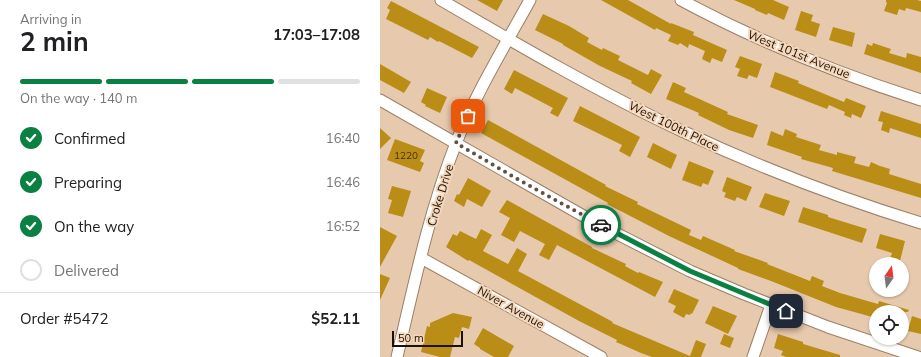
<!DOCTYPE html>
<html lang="en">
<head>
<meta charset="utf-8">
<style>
	body { margin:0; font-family:Mulish,sans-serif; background:#f2f2f2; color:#202124; height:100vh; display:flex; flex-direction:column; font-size:15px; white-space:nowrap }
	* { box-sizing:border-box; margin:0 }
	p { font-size:13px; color:#757577 }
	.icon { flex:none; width:22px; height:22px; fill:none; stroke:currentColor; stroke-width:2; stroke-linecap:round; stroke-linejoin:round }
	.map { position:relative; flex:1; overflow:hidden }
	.details { display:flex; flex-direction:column; background:#fff; width:380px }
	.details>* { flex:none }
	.needle { width:26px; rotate:14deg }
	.fabs { position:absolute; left:489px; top:257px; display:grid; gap:8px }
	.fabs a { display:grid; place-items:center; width:40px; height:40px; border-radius:50%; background:#fff; box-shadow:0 1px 3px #0004; font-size:20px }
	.scale { position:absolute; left:12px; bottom:10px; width:71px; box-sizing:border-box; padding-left:4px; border:2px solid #1c1107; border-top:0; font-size:11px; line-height:14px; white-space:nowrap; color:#1c1107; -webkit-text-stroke:3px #f4d6ba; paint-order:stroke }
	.pin { position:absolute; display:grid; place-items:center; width:34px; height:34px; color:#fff; margin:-17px; border-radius:8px; box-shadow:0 2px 6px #0006 }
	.courier { position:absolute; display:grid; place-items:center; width:40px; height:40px; margin:-20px; border:3px solid #0b8043; border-radius:50%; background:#fff; color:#222; box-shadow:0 1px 5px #0007 }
	.head em { font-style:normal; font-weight:700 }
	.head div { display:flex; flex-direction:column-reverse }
	.head { display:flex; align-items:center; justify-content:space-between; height:68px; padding:0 20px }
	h1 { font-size:26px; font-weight:700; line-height:30px }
	.bar { display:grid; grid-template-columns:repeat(4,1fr); gap:6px 4px; align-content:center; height:48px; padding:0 20px }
	.bar i { height:5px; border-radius:3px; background:#e0e0e0 }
	.bar .selected { background:#0b8043 }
	.bar p { grid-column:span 4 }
	.line { display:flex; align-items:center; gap:10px; padding:0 20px; border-top:1px solid #e0e0e0 }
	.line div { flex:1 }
	ol { padding:0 20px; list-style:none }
	li { display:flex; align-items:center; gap:12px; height:44px }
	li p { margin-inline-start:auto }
	li .icon { padding:4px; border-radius:50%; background:#0b8043; color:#fff; stroke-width:4 }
	li:last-child { color:#757577 }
	li i { width:22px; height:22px; border:2px solid #e0e0e0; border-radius:50% }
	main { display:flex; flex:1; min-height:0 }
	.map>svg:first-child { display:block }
	.building { fill:#ba8e16 }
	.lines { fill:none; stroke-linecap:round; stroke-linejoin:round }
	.minor-casing { stroke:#9a7f65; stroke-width:13 }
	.minor { stroke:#fff; stroke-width:11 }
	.done { stroke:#635141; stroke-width:4; stroke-dasharray:0 7.2 }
	.route { stroke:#0b8043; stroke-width:5 }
	.labels { text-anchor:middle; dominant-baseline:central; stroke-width:4; stroke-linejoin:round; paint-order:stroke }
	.number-label { font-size:10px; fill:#44300b }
	.street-label { font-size:12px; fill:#1c1107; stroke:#f4d6ba }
</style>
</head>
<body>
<main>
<section class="details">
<div class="head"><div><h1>2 min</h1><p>Arriving in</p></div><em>17:03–17:08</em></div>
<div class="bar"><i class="selected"></i><i class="selected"></i><i class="selected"></i><i></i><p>On the way · 140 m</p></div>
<ol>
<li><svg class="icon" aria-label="check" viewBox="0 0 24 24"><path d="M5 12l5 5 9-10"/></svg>Confirmed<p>16:40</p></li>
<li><svg class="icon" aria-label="check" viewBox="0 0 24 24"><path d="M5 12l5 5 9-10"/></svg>Preparing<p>16:46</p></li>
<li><svg class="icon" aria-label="check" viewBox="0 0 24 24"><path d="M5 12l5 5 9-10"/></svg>On the way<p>16:52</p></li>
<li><i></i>Delivered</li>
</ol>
<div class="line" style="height:52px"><div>Order #5472</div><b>$52.11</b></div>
</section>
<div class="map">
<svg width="541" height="357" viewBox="0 0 541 357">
	<rect width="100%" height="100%" fill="#e7c9ad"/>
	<g class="building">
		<polygon points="97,0 123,0 117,11"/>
		<polygon points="221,0 248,0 291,24 291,23 314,32 313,35 347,50 342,62 332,58 330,63 322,59 325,51 309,44 308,48 300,43 298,45 288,41 291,35 276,28 275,30"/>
		<polygon points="354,0 393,0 409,7 404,20 388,13 387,15 375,10 375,9"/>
		<polygon points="506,0 537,0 541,1 541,12 526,8 525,11 519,9 517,15 504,11 507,3 506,2"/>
		<polygon points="11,1 99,47 92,58 59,41 58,42 50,37 48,40 6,19 10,10 7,8"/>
		<polygon points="421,11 433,15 431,21 440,24 436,37 415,30"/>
		<polygon points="163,14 189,26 209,38 207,42 222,50 223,48 240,56 238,60 268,75 271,69 282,75 271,94 251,83 252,81 220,66 183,45 183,44 155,30"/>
		<polygon points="453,27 475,33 472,47 449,40"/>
		<polygon points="493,43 511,49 509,53 526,58 527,53 541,57 541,73 484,54 487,44 492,46"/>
		<polygon points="360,56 382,64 377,78 369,75 367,79 357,76 360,69 355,67"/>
		<polygon points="0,64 31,82 24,93 0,80"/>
		<polygon points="134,70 188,98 178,117 170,113 173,108 135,88 132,94 124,89"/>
		<polygon points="395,72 419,81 418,83 464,102 466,98 486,106 481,118 472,114 471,118 464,115 465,112 449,105 447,109 390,87"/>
		<polygon points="293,82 306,88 304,92 348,112 347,114 378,125 373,138 349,130 318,115 319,113 286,99"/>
		<polygon points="47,88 67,97 60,113 45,106 46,105 41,102"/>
		<polygon points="200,106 260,137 250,157 239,151 242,145 193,121"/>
		<polygon points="501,111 541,124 541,138 510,128 509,133 501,130 503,122 498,121"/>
		<polygon points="108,120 226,185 225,186 258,202 257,204 311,230 309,235 321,240 323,236 355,250 354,251 388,263 387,264 430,281 432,276 444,281 442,286 460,293 498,304 499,301 529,310 528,312 496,312 496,318 456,307 391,281 358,269 358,268 289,236 227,204 228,203 101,133"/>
		<polygon points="0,128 11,138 0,149"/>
		<polygon points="405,129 417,134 416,137 441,145 439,150 457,155 457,152 476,157 474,163 489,167 491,162 500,166 510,169 509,174 541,184 541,198 452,171 453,168 421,159 422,157 387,145 391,131 403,136"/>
		<polygon points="15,139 45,150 40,161 44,163 40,172 7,160"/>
		<polygon points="273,143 297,155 291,169 267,157"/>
		<polygon points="309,161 334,171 328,185 323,183 321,187 302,180"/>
		<polygon points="347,177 372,187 366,201 357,197 355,201 344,197 346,193 342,191"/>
		<polygon points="88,178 111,191 102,207 87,199 84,207 74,201 77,194 79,195"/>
		<polygon points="12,186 31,191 23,217 8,213 12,200 8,199"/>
		<polygon points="385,193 410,201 404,216 379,207"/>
		<polygon points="127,200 212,247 212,248 246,264 245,266 258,273 259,272 283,282 275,297 177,245 169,260 159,255 165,244 140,231 134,242 121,235 130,218 119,212"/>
		<polygon points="423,207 448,215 448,217 487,229 482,243 418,222"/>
		<polygon points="0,227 17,236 0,267"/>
		<polygon points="101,229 112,235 103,251 128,264 137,248 147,254 138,271 233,322 232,323 310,356 316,340 326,344 321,357 272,357 261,353 236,342 237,340 199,321 89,260 88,261 66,247 73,234 77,236 80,231 96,239"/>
		<polygon points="500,234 525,241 520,261 510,259 512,253 496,248"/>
		<polygon points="0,274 10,278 0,300"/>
		<polygon points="294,289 319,300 312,314 311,313 310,315 306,314 304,318 293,312 296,306 288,302"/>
		<polygon points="333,306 357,316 348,334 325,323"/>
		<polygon points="73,313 92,317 89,329 82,327 79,338 75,337 70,357 60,357 41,352 47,326 50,327 50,323"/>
		<polygon points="532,316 541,319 541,334 528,331"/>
		<polygon points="103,328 134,346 128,357 114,357 100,349 100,348 94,344"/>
		<polygon points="344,334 354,338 350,348 340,344"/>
		<polygon points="398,334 423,342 423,344 460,355 460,357 406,357 401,355 403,351 394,348"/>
	</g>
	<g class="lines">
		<g class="minor-casing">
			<g id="minor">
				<path d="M61 0C140 46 219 92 302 131 379 167 459 198 541 223"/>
				<path d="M301 0C377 41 459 74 541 100"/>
				<polyline points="0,100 214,222 310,271 364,294 448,327 538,357"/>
				<polyline points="41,258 221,357"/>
				<path d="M17 357C34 285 49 212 76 143 96 93 124 47 150 0"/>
				<polyline points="373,357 391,305"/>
			</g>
		</g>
		<use href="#minor" class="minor"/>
	</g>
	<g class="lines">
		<polyline class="done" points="88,116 76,143 139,180 221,225"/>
		<polyline class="route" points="221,225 310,271 406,311"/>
	</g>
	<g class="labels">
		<g class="number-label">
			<text x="26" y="155">1220</text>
		</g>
		<g class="street-label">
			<text transform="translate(419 54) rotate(22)">West 101st Avenue</text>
			<text transform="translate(294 126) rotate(26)">West 100th Place</text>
			<text transform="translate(60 195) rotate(-73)">Croke Drive</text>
			<text transform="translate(131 307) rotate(29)">Niver Avenue</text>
		</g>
	</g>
</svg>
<div class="fabs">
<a><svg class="needle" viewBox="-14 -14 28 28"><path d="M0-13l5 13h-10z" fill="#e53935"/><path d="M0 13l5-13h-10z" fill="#757577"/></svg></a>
<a><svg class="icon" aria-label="locate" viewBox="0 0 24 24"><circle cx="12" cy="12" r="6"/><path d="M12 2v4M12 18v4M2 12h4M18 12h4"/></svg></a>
</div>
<div class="scale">50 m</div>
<div class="pin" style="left:88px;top:116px;background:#ea580c"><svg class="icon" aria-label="bag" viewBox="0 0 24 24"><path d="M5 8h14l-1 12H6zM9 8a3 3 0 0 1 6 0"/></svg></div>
<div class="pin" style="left:406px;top:311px;background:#1f2937"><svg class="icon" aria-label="home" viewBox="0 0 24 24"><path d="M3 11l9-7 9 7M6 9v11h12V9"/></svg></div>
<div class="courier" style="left:221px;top:225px"><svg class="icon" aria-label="car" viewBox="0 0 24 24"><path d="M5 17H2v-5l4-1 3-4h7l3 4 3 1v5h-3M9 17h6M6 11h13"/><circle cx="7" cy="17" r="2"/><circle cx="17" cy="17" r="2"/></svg></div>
</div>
</main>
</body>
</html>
